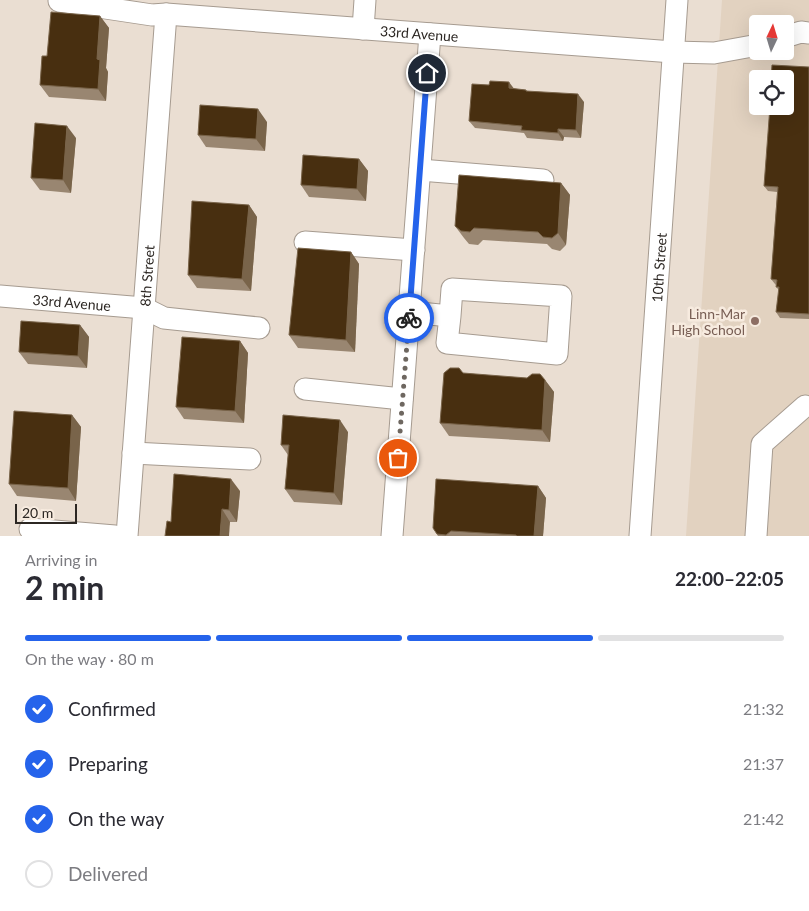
<!DOCTYPE html>
<html lang="en">
<head>
<meta charset="utf-8">
<style>
	body { margin:0; font-family:Lato,sans-serif; background:#f2f2f3; color:#2b2b33; height:100vh; display:flex; flex-direction:column; font-size:19px; white-space:nowrap }
	* { box-sizing:border-box; margin:0 }
	p { font-size:16px; color:#7c7c81 }
	.icon { flex:none; width:28px; height:28px; fill:none; stroke:currentColor; stroke-width:2; stroke-linecap:round; stroke-linejoin:round }
	.map { position:relative; height:536px; overflow:hidden }
	.side { display:flex; flex-direction:column; background:#fff; flex:1 }
	.side>* { flex:none }
	.needle { width:32px; rotate:4deg }
	.controls { position:absolute; left:749px; top:15px; display:grid; gap:10px }
	.controls a { display:grid; place-items:center; width:45px; height:45px; border-radius:5px; background:#fff; box-shadow:0 5px 20px #0002; font-size:25px }
	.scale { position:absolute; left:15px; bottom:12px; width:62px; box-sizing:border-box; padding-left:5px; border:2px solid #2c2723; border-top:0; font-size:14px; line-height:18px; white-space:nowrap; color:#2c2723; -webkit-text-stroke:4px #f7ebdf; paint-order:stroke }
	.pin { position:absolute; display:grid; place-items:center; width:42px; height:42px; color:#fff; margin:-21px; border:2px solid #fff; border-radius:50%; box-shadow:0 1px 5px #0007 }
	.courier { position:absolute; display:grid; place-items:center; width:50px; height:50px; margin:-25px; border:4px solid #2563eb; border-radius:50%; background:#fff; color:#222; box-shadow:0 1px 6px #0007 }
	.head em { font-style:normal; font-weight:700 }
	.head div { display:flex; flex-direction:column-reverse }
	.head { display:flex; align-items:center; justify-content:space-between; height:85px; padding:0 25px }
	h1 { font-size:32px; font-weight:700; line-height:38px }
	.bar { display:grid; grid-template-columns:repeat(4,1fr); gap:8px 5px; align-content:center; height:60px; padding:0 25px }
	.bar i { height:6px; border-radius:4px; background:#e1e1e2 }
	.bar .on { background:#2563eb }
	.bar p { grid-column:span 4 }
	ol { padding:0 25px; list-style:none }
	li { display:flex; align-items:center; gap:15px; height:55px }
	li p { margin-inline-start:auto }
	li .icon { padding:5px; border-radius:50%; background:#2563eb; color:#fff; stroke-width:4 }
	li:last-child { color:#7c7c81 }
	li i { width:28px; height:28px; border:2px solid #e1e1e2; border-radius:50% }
	.map>svg:first-child { display:block }
	.built { fill:#e2d2c0; fill-rule:evenodd }
	.lines { fill:none; stroke-linecap:round; stroke-linejoin:round }
	.minor-casing { stroke:#a69b90; stroke-width:23 }
	.minor { stroke:#fff; stroke-width:21 }
	.wall { fill:#998671 }
	.shaded-wall { fill:#79644a }
	.building { fill:#482f10; stroke:#79644a }
	.done { stroke:#6e6760; stroke-width:5; stroke-dasharray:0 9 }
	.route { stroke:#2563eb; stroke-width:6 }
	.education-dot { fill:#8d6e63; stroke:#f7ebdf; stroke-width:2 }
	.labels { text-anchor:middle; dominant-baseline:central; stroke-width:5; stroke-linejoin:round; paint-order:stroke }
	.street-label { font-size:14px; fill:#2c2723; stroke:#f7ebdf }
	.education-label { font-size:14px; fill:#785e54; stroke:#f7ebdf; text-anchor:end }
</style>
</head>
<body>
<div class="map">
<svg width="809" height="536" viewBox="0 0 809 536">
	<rect width="100%" height="100%" fill="#eaded2"/>
	<path class="built" d="M722 0H809V536H686ZM758 24H785V51H758ZM758 79H785V106H758Z"/>
	<g class="lines">
		<g class="minor-casing">
			<g id="minor">
				<path id="s1" d="M59 1 152 15 166 14 673 52 714 53 758 45"/>
				<polyline points="363,29 365,0"/>
				<polyline points="785,37 801,32 809,33"/>
				<polyline points="420,170 543,180"/>
				<polyline points="305,242 414,250"/>
				<path id="s2" d="M0 296 144 308 164 318 259 328"/>
				<polyline points="409,312 450,316 452,289 561,296 557,354 447,343 450,316"/>
				<polyline points="305,389 402,399"/>
				<polyline points="133,453 250,459"/>
				<polyline points="30,529 115,536"/>
				<path id="s3" d="M127 536 166 14"/>
				<polyline points="392,536 430,34"/>
				<path id="s4" d="M640 536 677 0"/>
				<polyline points="756,536 762,444 805,406"/>
			</g>
		</g>
		<use href="#minor" class="minor"/>
	</g>
	<g class="wall">
		<polygon points="100,16 109,28 106,68 108,72 106,101 49,97 40,85 47,56"/>
		<polygon points="809,67 809,319 780,318 776,312 779,290 776,287 776,285 775,284 771,279 777,192 768,191 764,186"/>
		<polygon points="514,89 526,90 527,91 584,102 581,138 564,137 563,141 527,138 524,133 475,128 469,121"/>
		<polygon points="267,122 265,151 206,147 198,135"/>
		<polygon points="76,138 71,193 40,190 31,178"/>
		<polygon points="359,159 368,171 366,201 309,197 301,185"/>
		<polygon points="561,183 570,195 566,245 560,251 552,249 547,244 483,240 478,245 469,244 464,238 455,226"/>
		<polygon points="249,205 257,217 251,291 197,288 188,275"/>
		<polygon points="351,252 359,264 355,352 298,348 289,335"/>
		<polygon points="80,325 89,337 87,368 28,364 19,352"/>
		<polygon points="240,341 248,353 244,423 184,419 176,407"/>
		<polygon points="463,373 545,380 554,392 550,442 449,436 440,423"/>
		<polygon points="72,415 81,427 76,501 17,496 9,484"/>
		<polygon points="348,432 342,505 294,502 285,489 288,455 281,445"/>
		<polygon points="538,486 546,498 543,536 438,536 433,528"/>
		<polygon points="240,491 237,522 171,522"/>
	</g>
	<g class="shaded-wall">
		<polygon points="100,16 109,28 106,68 108,72 106,101 98,89 97,59"/>
		<polygon points="509,82 515,90 509,88"/>
		<polygon points="578,94 584,102 581,138 576,130"/>
		<polygon points="258,109 267,122 265,151 256,139"/>
		<polygon points="67,126 76,138 71,193 63,180"/>
		<polygon points="558,129 564,137 563,141 558,133"/>
		<polygon points="359,159 368,171 366,201 357,189"/>
		<polygon points="561,183 570,195 566,245 558,233"/>
		<polygon points="249,205 257,217 251,291 242,279"/>
		<polygon points="351,252 359,264 355,352 346,340"/>
		<polygon points="80,325 89,337 87,368 78,356"/>
		<polygon points="240,341 248,353 244,423 235,411"/>
		<polygon points="545,380 554,392 550,442 542,430"/>
		<polygon points="72,415 81,427 76,501 68,488"/>
		<polygon points="340,420 348,432 342,505 334,493"/>
		<polygon points="231,479 240,491 237,522 229,510"/>
		<polygon points="538,486 546,498 543,536 534,536"/>
		<polygon points="222,509 230,522 229,536 220,536"/>
	</g>
	<g class="building">
		<polygon points="51,12 100,16 97,59 100,60 98,89 40,85 42,56 47,56"/>
		<polygon points="772,65 809,67 809,314 776,312 779,287 776,287 777,280 771,279 778,187 764,186 770,106 785,106 785,79 771,79"/>
		<polygon points="490,81 509,82 509,88 526,90 526,91 578,94 576,130 558,129 558,133 521,130 522,126 469,121 472,84 489,85"/>
		<polygon points="200,105 258,109 256,139 198,135"/>
		<polygon points="35,123 67,126 63,180 31,178"/>
		<polygon points="303,155 359,159 357,189 301,185"/>
		<polygon points="459,175 561,183 558,233 552,238 543,237 538,232 474,228 470,232 461,231 455,226"/>
		<polygon points="192,201 249,205 242,279 188,275"/>
		<polygon points="298,248 351,252 346,340 289,335"/>
		<polygon points="21,321 80,325 78,356 19,352"/>
		<polygon points="182,337 240,341 235,411 176,407"/>
		<polygon points="450,368 459,368 463,373 527,378 532,374 540,374 545,380 542,430 440,423 444,373"/>
		<polygon points="14,411 72,415 68,488 9,484"/>
		<polygon points="283,415 340,420 334,493 285,489 289,445 281,445"/>
		<polygon points="174,474 231,479 229,510 222,509 220,536 165,536 167,521 171,522"/>
		<polygon points="436,479 538,486 534,536 517,536 516,535 451,531 446,535 437,534 433,528"/>
	</g>
	<g class="lines">
		<polyline class="done" points="398,458 409,318"/>
		<polyline class="route" points="409,318 427,73"/>
	</g>
	<circle class="education-dot" cx="755" cy="321" r="5"/>
	<g class="labels">
		<g class="street-label">
			<text stroke="none"><textPath href="#s1" startOffset="362">33rd Avenue</textPath></text>
			<text stroke="none"><textPath href="#s4" startOffset="269">10th Street</textPath></text>
			<text stroke="none"><textPath href="#s3" startOffset="261">8th Street</textPath></text>
			<text stroke="none"><textPath href="#s2" startOffset="72">33rd Avenue</textPath></text>
		</g>
		<g class="education-label">
			<text x="745" y="313">Linn-Mar<tspan x="745" dy="16">High School</tspan></text>
		</g>
	</g>
</svg>
<div class="controls">
<a><svg class="needle" viewBox="-14 -14 28 28"><path d="M0-13l5 13h-10z" fill="#e53935"/><path d="M0 13l5-13h-10z" fill="#7c7c81"/></svg></a>
<a><svg class="icon" aria-label="locate" viewBox="0 0 24 24"><circle cx="12" cy="12" r="6"/><path d="M12 2v4M12 18v4M2 12h4M18 12h4"/></svg></a>
</div>
<div class="scale">20 m</div>
<div class="pin" style="left:398px;top:458px;background:#ea580c"><svg class="icon" aria-label="bag" viewBox="0 0 24 24"><path d="M5 8h14l-1 12H6zM9 8a3 3 0 0 1 6 0"/></svg></div>
<div class="pin" style="left:427px;top:73px;background:#1f2937"><svg class="icon" aria-label="home" viewBox="0 0 24 24"><path d="M3 11l9-7 9 7M6 9v11h12V9"/></svg></div>
<div class="courier" style="left:409px;top:318px"><svg class="icon" aria-label="bike" viewBox="0 0 24 24"><circle cx="6" cy="16" r="4"/><circle cx="18" cy="16" r="4"/><path d="M6 16l4-8h5l3 8M10 8l3 8H6M13 5h3"/></svg></div>
</div>
<section class="side">
<div class="head"><div><h1>2 min</h1><p>Arriving in</p></div><em>22:00–22:05</em></div>
<div class="bar"><i class="on"></i><i class="on"></i><i class="on"></i><i></i><p>On the way · 80 m</p></div>
<ol>
<li><svg class="icon" aria-label="check" viewBox="0 0 24 24"><path d="M5 12l5 5 9-10"/></svg>Confirmed<p>21:32</p></li>
<li><svg class="icon" aria-label="check" viewBox="0 0 24 24"><path d="M5 12l5 5 9-10"/></svg>Preparing<p>21:37</p></li>
<li><svg class="icon" aria-label="check" viewBox="0 0 24 24"><path d="M5 12l5 5 9-10"/></svg>On the way<p>21:42</p></li>
<li><i></i>Delivered</li>
</ol>
</section>
</body>
</html>
